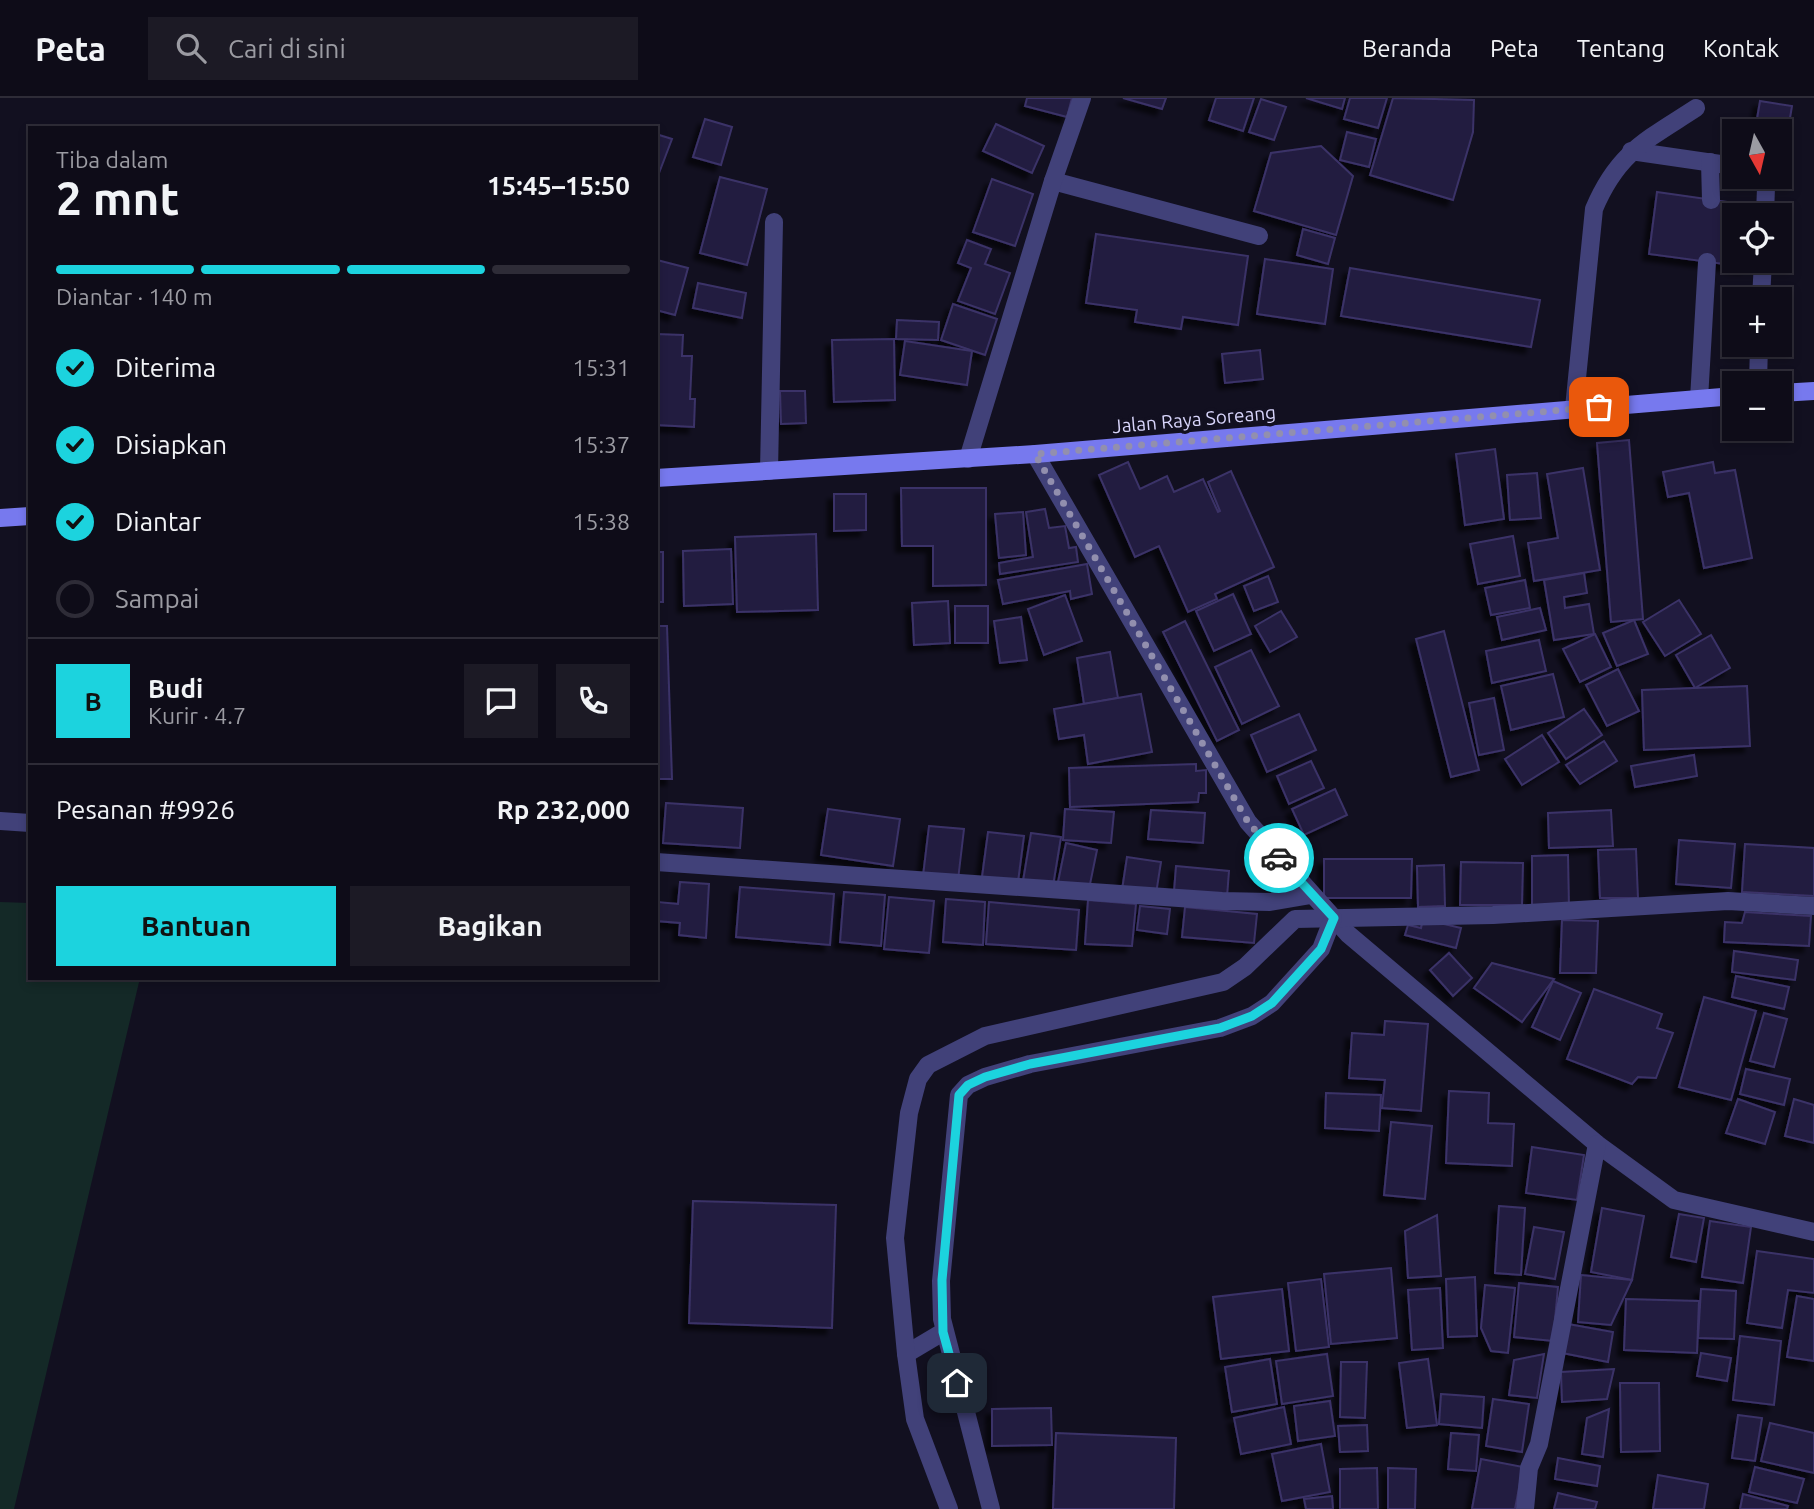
<!DOCTYPE html>
<html lang="id">
<head>
<meta charset="utf-8">
<style>
	body { margin:0; font-family:Ubuntu,sans-serif; background:#1c1a25; color:#f1f3f6; height:100vh; display:flex; flex-direction:column; font-size:26px; white-space:nowrap }
	* { box-sizing:border-box; margin:0 }
	p { font-size:23px; color:#9b9ba2 }
	.icon { flex:none; width:38px; height:38px; fill:none; stroke:currentColor; stroke-width:2; stroke-linecap:round; stroke-linejoin:round }
	.map { position:relative; flex:1; overflow:hidden }
	.panel { position:absolute; left:28px; top:28px; width:630px; height:854px; display:flex; flex-direction:column; background:#0e0c18; border-radius:0px; box-shadow:0 4px 10px #0003,0 0 0 2px #2e2c37 }
	.panel>* { flex:none }
	.needle { width:46px; rotate:172deg }
	.controls { position:absolute; left:1722px; top:21px; display:grid; gap:14px }
	.controls a { display:grid; place-items:center; width:70px; height:70px; border-radius:0px; background:#0e0c18; box-shadow:0 4px 10px #0003,0 0 0 2px #2e2c37; font-size:35px }
	.pin { position:absolute; display:grid; place-items:center; width:60px; height:60px; color:#fff; margin:-30px; border-radius:14px; box-shadow:0 4px 10px #0006 }
	.courier { position:absolute; display:grid; place-items:center; width:70px; height:70px; margin:-35px; border:5px solid #1cd3de; border-radius:50%; background:#fff; color:#222; box-shadow:0 2px 9px #0007 }
	.summary em { font-style:normal; font-weight:700 }
	.summary div { display:flex; flex-direction:column-reverse }
	.summary { display:flex; align-items:center; justify-content:space-between; height:119px; padding:0 28px }
	h1 { font-size:46px; font-weight:700; line-height:52px }
	.bar { display:grid; grid-template-columns:repeat(4,1fr); gap:10px 7px; align-content:center; height:84px; padding:0 28px }
	.bar i { height:9px; border-radius:5px; background:#2e2c37 }
	.bar .current { background:#1cd3de }
	.bar p { grid-column:span 4 }
	.line { display:flex; align-items:center; gap:18px; padding:0 28px; border-top:2px solid #2e2c37 }
	.line div { flex:1 }
	.round { display:grid; place-items:center; flex:none; width:74px; height:74px; border-radius:0px; background:#1c1a25 }
	ol { padding:0 28px; list-style:none }
	li { display:flex; align-items:center; gap:21px; height:77px }
	li p { margin-inline-start:auto }
	li .icon { padding:7px; border-radius:50%; background:#1cd3de; color:#111; stroke-width:4 }
	li:last-child { color:#9b9ba2 }
	li i { width:38px; height:38px; border:4px solid #2e2c37; border-radius:50% }
	.cta { display:flex; gap:14px; margin-top:auto; padding:14px 28px }
	.cta a { flex:1; height:80px; border-radius:0px; background:#1cd3de; color:#111; font-size:28px; font-weight:700; line-height:80px; text-align:center }
	.cta a+a { background:#1c1a25; color:#f1f3f6 }
	header { display:flex; align-items:center; gap:42px; box-sizing:border-box; height:98px; padding:0 35px; background:#0e0c18; border-bottom:2px solid #2e2c37 }
	header strong { font-size:33px }
	nav { display:flex; gap:38px; margin-inline-start:auto; font-size:24px }
	.search { width:490px; height:63px; background:#1c1a25; display:flex; align-items:center; gap:18px; box-sizing:border-box; padding:0 24px; border-radius:0px; color:#9b9ba2; font-size:26px }
	.map>svg:first-child { display:block }
	.green { fill:#142927 }
	.building { fill:#231e3f; stroke:#3b3368; stroke-width:2; filter:url(#shadow) }
	.lines { fill:none; stroke-linecap:round; stroke-linejoin:round }
	.service { stroke:#414179; stroke-width:18 }
	.minor { stroke:#414179; stroke-width:18 }
	.secondary { stroke:#7779ee; stroke-width:18 }
	.done { stroke:#928fae; stroke-width:7; stroke-dasharray:0 12.6 }
	.route { stroke:#1cd3de; stroke-width:9 }
	.labels { text-anchor:middle; dominant-baseline:central; stroke-width:7; stroke-linejoin:round; paint-order:stroke }
	.street-label { font-size:19px; fill:#d7d4fa; stroke:#121020 }
</style>
</head>
<body>
<header>
<strong>Peta</strong>
<div class="search"><svg class="icon" aria-label="search" viewBox="0 0 24 24"><circle cx="10" cy="10" r="6"/><path d="M15 15l6 6"/></svg>Cari di sini</div>
<nav><a>Beranda</a><a>Peta</a><a>Tentang</a><a>Kontak</a></nav>
</header>
<div class="map">
<svg width="1814" height="1411" viewBox="0 0 1814 1411">
	<defs>
		<filter id="shadow"><feDropShadow dx="-6" dy="6" stdDeviation="2" flood-color="#0009"/></filter>
	</defs>
	<rect width="100%" height="100%" fill="#121020"/>
	<polygon class="green" points="0,804 30,805 30,880 140,880 14,1411 0,1411"/>
	<g class="building">
		<polygon points="1027,0 1072,0 1067,19 1025,8"/>
		<polygon points="1123,0 1166,0 1162,11"/>
		<polygon points="1216,0 1254,0 1243,33 1209,22"/>
		<polygon points="1306,0 1345,0 1342,11"/>
		<polygon points="1350,0 1387,0 1378,30 1344,21"/>
		<polygon points="1393,0 1474,2 1473,34 1453,102 1370,77"/>
		<polygon points="1261,1 1286,9 1274,42 1249,34"/>
		<polygon points="1760,3 1792,8 1787,38 1780,37 1780,33 1755,33"/>
		<polygon points="705,21 732,29 721,67 693,59"/>
		<polygon points="996,26 1044,48 1032,75 983,53"/>
		<polygon points="1347,34 1376,41 1369,69 1340,62"/>
		<polygon points="656,36 672,41 656,83"/>
		<polygon points="1321,48 1353,78 1336,137 1254,113 1271,55"/>
		<polygon points="720,79 767,91 747,167 700,155"/>
		<polygon points="992,81 1033,96 1015,148 973,134"/>
		<polygon points="1657,94 1756,108 1754,117 1734,117 1734,163 1747,163 1746,169 1649,156"/>
		<polygon points="1303,131 1335,140 1328,166 1297,157"/>
		<polygon points="1096,136 1248,158 1238,227 1183,219 1181,231 1135,224 1137,212 1086,205"/>
		<polygon points="967,142 991,151 985,166 1010,175 995,216 958,203 971,170 958,165"/>
		<polygon points="1265,161 1333,171 1325,226 1257,216"/>
		<polygon points="657,162 688,170 675,217 656,212"/>
		<polygon points="1350,170 1540,202 1531,249 1341,218"/>
		<polygon points="698,185 746,195 742,220 693,210"/>
		<polygon points="953,206 997,221 985,257 941,242"/>
		<polygon points="897,222 939,224 938,242 896,241"/>
		<polygon points="656,236 683,237 682,258 692,258 690,301 695,301 694,329 656,327"/>
		<polygon points="894,241 895,302 834,304 832,242"/>
		<polygon points="905,243 972,253 967,287 900,277"/>
		<polygon points="1260,252 1263,281 1225,285 1222,256"/>
		<polygon points="780,293 805,293 806,325 781,326"/>
		<polygon points="1629,342 1643,521 1611,524 1597,345"/>
		<polygon points="1495,351 1504,421 1465,427 1456,356"/>
		<polygon points="1128,364 1140,391 1167,378 1174,394 1203,381 1218,414 1220,413 1208,384 1231,373 1274,469 1215,496 1217,501 1188,514 1159,448 1135,459 1099,377"/>
		<polygon points="1713,364 1715,375 1735,372 1752,460 1704,470 1689,395 1668,399 1663,374"/>
		<polygon points="1583,370 1600,472 1534,483 1528,445 1558,440 1547,376"/>
		<polygon points="1537,375 1541,420 1510,422 1507,377"/>
		<polygon points="901,390 986,390 986,487 933,488 933,448 902,448"/>
		<polygon points="834,396 866,396 866,432 834,433"/>
		<polygon points="1045,411 1049,430 1065,428 1069,450 1076,449 1078,464 1000,476 999,465 1033,459 1026,414"/>
		<polygon points="1023,414 1026,457 999,460 995,416"/>
		<polygon points="816,436 818,512 737,514 735,439"/>
		<polygon points="1513,438 1520,478 1478,486 1470,446"/>
		<polygon points="731,451 733,506 684,508 683,453"/>
		<rect x="656" y="454" width="7" height="50"/>
		<polygon points="1087,466 1092,496 1071,501 1070,493 1003,506 998,482"/>
		<polygon points="1584,475 1587,495 1564,499 1565,510 1589,506 1594,536 1554,542 1544,482"/>
		<polygon points="1268,478 1278,504 1254,513 1244,488"/>
		<polygon points="1525,482 1530,510 1491,517 1485,490"/>
		<polygon points="1233,496 1251,536 1214,553 1196,513"/>
		<polygon points="1065,497 1082,543 1044,557 1028,511"/>
		<polygon points="1679,502 1701,536 1665,558 1643,524"/>
		<polygon points="948,503 950,545 914,547 912,505"/>
		<rect x="955" y="508" width="33" height="37"/>
		<polygon points="1540,510 1546,532 1502,542 1497,519"/>
		<polygon points="1281,513 1297,539 1270,554 1255,528"/>
		<polygon points="1021,519 1027,562 1000,565 994,523"/>
		<polygon points="1634,522 1648,556 1617,568 1603,535"/>
		<polygon points="1185,523 1239,632 1217,643 1163,534"/>
		<polygon points="656,528 667,528 672,681 656,681"/>
		<polygon points="1444,533 1479,672 1451,679 1416,541"/>
		<polygon points="1595,536 1611,569 1580,584 1563,551"/>
		<polygon points="1711,537 1730,570 1695,590 1676,557"/>
		<polygon points="1539,542 1546,573 1492,585 1486,553"/>
		<polygon points="1251,552 1279,608 1242,626 1215,569"/>
		<polygon points="1110,554 1118,600 1084,606 1077,560"/>
		<polygon points="1618,571 1639,613 1607,628 1586,587"/>
		<polygon points="1553,576 1564,619 1511,632 1501,588"/>
		<polygon points="1747,588 1750,648 1644,652 1642,592"/>
		<polygon points="1141,596 1152,654 1088,666 1084,637 1059,641 1054,611"/>
		<polygon points="1494,600 1504,652 1479,657 1469,605"/>
		<polygon points="1584,611 1602,637 1566,661 1548,635"/>
		<polygon points="1299,616 1316,652 1267,674 1251,637"/>
		<polygon points="1542,637 1559,664 1522,687 1505,661"/>
		<polygon points="1604,643 1617,663 1580,686 1566,667"/>
		<polygon points="1694,657 1697,678 1635,689 1631,668"/>
		<polygon points="1311,663 1324,690 1289,706 1277,678"/>
		<polygon points="1196,666 1196,673 1206,672 1206,695 1199,695 1198,704 1070,709 1069,670"/>
		<polygon points="1335,691 1347,717 1304,737 1292,711"/>
		<polygon points="666,705 743,710 740,750 663,745"/>
		<polygon points="828,711 900,721 893,768 821,757"/>
		<polygon points="1065,711 1114,714 1111,745 1063,742"/>
		<polygon points="1151,712 1205,715 1203,745 1148,741"/>
		<polygon points="1611,712 1613,748 1549,750 1548,715"/>
		<polygon points="929,728 964,731 958,782 923,778"/>
		<polygon points="988,734 1024,738 1018,784 982,779"/>
		<polygon points="1031,735 1061,739 1053,788 1023,783"/>
		<polygon points="1679,742 1735,746 1731,790 1676,786"/>
		<polygon points="1066,745 1097,752 1089,791 1058,784"/>
		<polygon points="1745,746 1814,750 1814,798 1742,794"/>
		<polygon points="1636,751 1638,800 1600,800 1598,752"/>
		<polygon points="1568,757 1569,809 1532,809 1532,758"/>
		<polygon points="1127,759 1161,764 1156,796 1122,792"/>
		<polygon points="1324,761 1412,761 1411,800 1324,800"/>
		<polygon points="1461,764 1523,765 1522,807 1460,807"/>
		<polygon points="1444,767 1445,808 1418,809 1417,768"/>
		<polygon points="1176,768 1229,773 1227,799 1174,794"/>
		<polygon points="680,784 709,786 706,840 679,837 680,825 656,823 658,804 678,806"/>
		<polygon points="740,789 834,796 830,847 736,839"/>
		<polygon points="844,794 885,797 881,848 840,844"/>
		<polygon points="889,799 934,803 929,855 884,851"/>
		<polygon points="946,801 985,804 983,847 943,844"/>
		<polygon points="1088,802 1136,806 1132,848 1085,846"/>
		<polygon points="989,804 1079,812 1076,852 986,846"/>
		<polygon points="1140,808 1170,811 1167,836 1137,832"/>
		<polygon points="1185,809 1257,816 1254,845 1182,839"/>
		<polygon points="1745,814 1811,818 1809,848 1724,844 1725,824 1742,825"/>
		<polygon points="1423,821 1461,830 1456,850 1405,837 1408,827 1421,830"/>
		<polygon points="1562,822 1598,823 1596,875 1560,875"/>
		<polygon points="1734,853 1798,862 1795,882 1732,874"/>
		<polygon points="1449,855 1472,880 1453,898 1430,872"/>
		<polygon points="1492,865 1554,881 1522,924 1474,890"/>
		<polygon points="1736,878 1789,889 1784,911 1732,899"/>
		<polygon points="1553,883 1581,895 1560,942 1532,929"/>
		<polygon points="1594,891 1662,916 1657,930 1673,935 1656,980 1638,979 1632,986 1567,961"/>
		<polygon points="1704,899 1756,913 1731,1002 1679,989"/>
		<polygon points="1764,915 1787,921 1774,969 1750,963"/>
		<polygon points="1385,923 1428,926 1421,1013 1382,1010 1385,982 1349,980 1352,935 1384,937"/>
		<polygon points="1746,971 1790,981 1784,1007 1740,996"/>
		<polygon points="1449,993 1489,995 1488,1025 1514,1026 1512,1068 1446,1065"/>
		<polygon points="1326,995 1381,997 1379,1033 1325,1030"/>
		<polygon points="1738,1001 1775,1014 1765,1046 1726,1035"/>
		<polygon points="1794,1001 1814,1007 1814,1045 1785,1038"/>
		<polygon points="1391,1024 1432,1028 1425,1101 1384,1097"/>
		<polygon points="1532,1049 1584,1057 1577,1102 1526,1095"/>
		<polygon points="693,1103 836,1107 832,1230 689,1225"/>
		<polygon points="1499,1108 1525,1110 1521,1177 1495,1175"/>
		<polygon points="1602,1110 1644,1118 1632,1182 1591,1174"/>
		<polygon points="1679,1116 1704,1120 1696,1164 1671,1159"/>
		<polygon points="1437,1117 1441,1178 1408,1180 1405,1133"/>
		<polygon points="1710,1123 1751,1129 1743,1185 1702,1179"/>
		<polygon points="1534,1129 1564,1134 1555,1181 1525,1176"/>
		<polygon points="1757,1153 1814,1161 1814,1195 1788,1192 1782,1230 1747,1225"/>
		<polygon points="1391,1170 1397,1240 1331,1246 1324,1176"/>
		<polygon points="1581,1177 1632,1182 1611,1227 1578,1224"/>
		<polygon points="1475,1179 1477,1238 1448,1239 1446,1181"/>
		<polygon points="1321,1181 1329,1249 1296,1253 1288,1185"/>
		<polygon points="1519,1185 1558,1189 1553,1243 1514,1239"/>
		<polygon points="1485,1187 1515,1190 1508,1255 1491,1253 1481,1230"/>
		<polygon points="1440,1190 1443,1250 1412,1252 1408,1192"/>
		<polygon points="1282,1191 1289,1253 1221,1261 1213,1199"/>
		<polygon points="1701,1191 1736,1193 1734,1241 1698,1240"/>
		<polygon points="1797,1198 1814,1201 1814,1263 1787,1259"/>
		<polygon points="1626,1201 1699,1203 1697,1255 1624,1252"/>
		<polygon points="1568,1226 1613,1234 1608,1264 1562,1255"/>
		<polygon points="1740,1238 1781,1243 1774,1307 1733,1302"/>
		<polygon points="1701,1255 1731,1260 1727,1283 1697,1278"/>
		<polygon points="1327,1256 1333,1298 1282,1306 1276,1263"/>
		<polygon points="1544,1256 1537,1300 1509,1297 1514,1262"/>
		<polygon points="1270,1261 1277,1306 1232,1314 1225,1269"/>
		<polygon points="1428,1261 1437,1327 1407,1330 1399,1265"/>
		<polygon points="1341,1264 1367,1264 1365,1320 1340,1319"/>
		<polygon points="1614,1271 1607,1301 1562,1304 1561,1274"/>
		<polygon points="1620,1285 1659,1285 1660,1353 1621,1354"/>
		<polygon points="1441,1296 1484,1299 1482,1330 1439,1326"/>
		<polygon points="1493,1301 1529,1306 1522,1354 1486,1348"/>
		<polygon points="1330,1303 1335,1338 1298,1343 1294,1308"/>
		<polygon points="1284,1309 1291,1346 1241,1356 1234,1320"/>
		<polygon points="1051,1310 1052,1347 992,1348 992,1311"/>
		<polygon points="1609,1311 1603,1359 1582,1356 1587,1320"/>
		<polygon points="1738,1317 1762,1320 1755,1363 1732,1360"/>
		<polygon points="1770,1325 1814,1335 1814,1375 1761,1363"/>
		<polygon points="1367,1327 1368,1353 1340,1354 1338,1328"/>
		<polygon points="1056,1335 1176,1340 1174,1411 1053,1411"/>
		<polygon points="1451,1335 1479,1337 1476,1373 1448,1371"/>
		<polygon points="1321,1346 1330,1394 1282,1403 1272,1356"/>
		<polygon points="1558,1360 1600,1368 1597,1388 1555,1381"/>
		<polygon points="1481,1361 1523,1369 1515,1411 1472,1411"/>
		<polygon points="1755,1369 1804,1381 1797,1405 1749,1394"/>
		<polygon points="1377,1370 1378,1411 1340,1411 1340,1371"/>
		<polygon points="1388,1370 1416,1371 1415,1411 1388,1411"/>
		<polygon points="1658,1377 1708,1386 1704,1411 1653,1411"/>
		<polygon points="1558,1395 1597,1404 1595,1411 1554,1411"/>
		<polygon points="1743,1396 1788,1408 1787,1411 1740,1411"/>
		<polygon points="1332,1398 1333,1411 1306,1411 1304,1401"/>
	</g>
	<g class="lines">
		<g class="service">
			<polyline points="1631,53 1734,68"/>
			<polyline points="1710,64 1711,102"/>
			<polyline points="1760,79 1766,89 1765,117"/>
			<polyline points="1761,201 1763,163"/>
			<polyline points="1758,285 1759,247"/>
			<polyline points="1699,301 1707,164"/>
			<path d="M1574 310 1594 111C1618 54 1647 42 1696 10"/>
		</g>
		<g class="minor">
			<polyline points="1053,83 1259,138"/>
			<polyline points="1035,356 1248,724 1348,836 1597,1046 1674,1102 1814,1134"/>
			<polyline points="968,361 1053,83 1082,0"/>
			<polyline points="769,373 774,124"/>
			<polyline points="0,723 30,725"/>
			<polyline points="656,764 1222,803 1270,804 1311,797"/>
			<polyline points="906,1256 943,1234"/>
			<polyline points="949,1411 915,1321 906,1256 895,1140 909,1015 918,981 928,967 985,938 1223,884 1245,869 1295,821 1493,817 1728,803 1814,808"/>
			<polyline points="991,1411 942,1221 941,1183 959,997 968,987 985,979 1030,966 1220,930 1252,918 1272,905 1321,851 1333,820"/>
			<polyline points="1525,1411 1529,1370 1539,1346 1597,1046"/>
		</g>
		<g class="secondary">
			<polyline points="1780,295 1814,293"/>
			<polyline points="656,380 1035,356 1734,298"/>
			<polyline points="0,420 30,418"/>
		</g>
	</g>
	<g class="lines">
		<polyline class="done" points="1279,760 1248,724 1035,356 1599,309"/>
		<polyline class="route" points="957,1285 943,1234 942,1182 959,997 968,987 985,979 1030,966 1220,930 1252,918 1272,905 1321,851 1334,820 1279,760"/>
	</g>
	<g class="labels">
		<g class="street-label">
			<text transform="translate(1194 321) rotate(-5)">Jalan Raya Soreang</text>
		</g>
	</g>
</svg>
<div class="controls">
<a><svg class="needle" viewBox="-14 -14 28 28"><path d="M0-13l5 13h-10z" fill="#e53935"/><path d="M0 13l5-13h-10z" fill="#9b9ba2"/></svg></a>
<a><svg class="icon" aria-label="locate" viewBox="0 0 24 24"><circle cx="12" cy="12" r="6"/><path d="M12 2v4M12 18v4M2 12h4M18 12h4"/></svg></a>
<a>+</a>
<a>−</a>
</div>
<div class="pin" style="left:1599px;top:309px;background:#ea580c"><svg class="icon" aria-label="bag" viewBox="0 0 24 24"><path d="M5 8h14l-1 12H6zM9 8a3 3 0 0 1 6 0"/></svg></div>
<div class="pin" style="left:957px;top:1285px;background:#1f2937"><svg class="icon" aria-label="home" viewBox="0 0 24 24"><path d="M3 11l9-7 9 7M6 9v11h12V9"/></svg></div>
<div class="courier" style="left:1279px;top:760px"><svg class="icon" aria-label="car" viewBox="0 0 24 24"><path d="M5 17H2v-5l4-1 3-4h7l3 4 3 1v5h-3M9 17h6M6 11h13"/><circle cx="7" cy="17" r="2"/><circle cx="17" cy="17" r="2"/></svg></div>
<section class="panel">
<div class="summary"><div><h1>2 mnt</h1><p>Tiba dalam</p></div><em>15:45–15:50</em></div>
<div class="bar"><i class="current"></i><i class="current"></i><i class="current"></i><i></i><p>Diantar · 140 m</p></div>
<ol>
<li><svg class="icon" aria-label="check" viewBox="0 0 24 24"><path d="M5 12l5 5 9-10"/></svg>Diterima<p>15:31</p></li>
<li><svg class="icon" aria-label="check" viewBox="0 0 24 24"><path d="M5 12l5 5 9-10"/></svg>Disiapkan<p>15:37</p></li>
<li><svg class="icon" aria-label="check" viewBox="0 0 24 24"><path d="M5 12l5 5 9-10"/></svg>Diantar<p>15:38</p></li>
<li><i></i>Sampai</li>
</ol>
<div class="line" style="height:126px"><b class="round" style="background:#1cd3de;color:#111">B</b><div><b>Budi</b><p>Kurir · 4.7</p></div><a class="round"><svg class="icon" aria-label="chat" viewBox="0 0 24 24"><path d="M4 5h16v11H9l-5 4z"/></svg></a><a class="round"><svg class="icon" aria-label="phone" viewBox="0 0 24 24"><path d="M5 4h4l2 5-3 2q2 4 5 5l2-3 5 2v4C11 20 4 13 5 4z"/></svg></a></div>
<div class="line" style="height:91px"><div>Pesanan #9926</div><b>Rp 232,000</b></div>
<div class="cta"><a>Bantuan</a><a>Bagikan</a></div>
</section>
</div>
</body>
</html>
